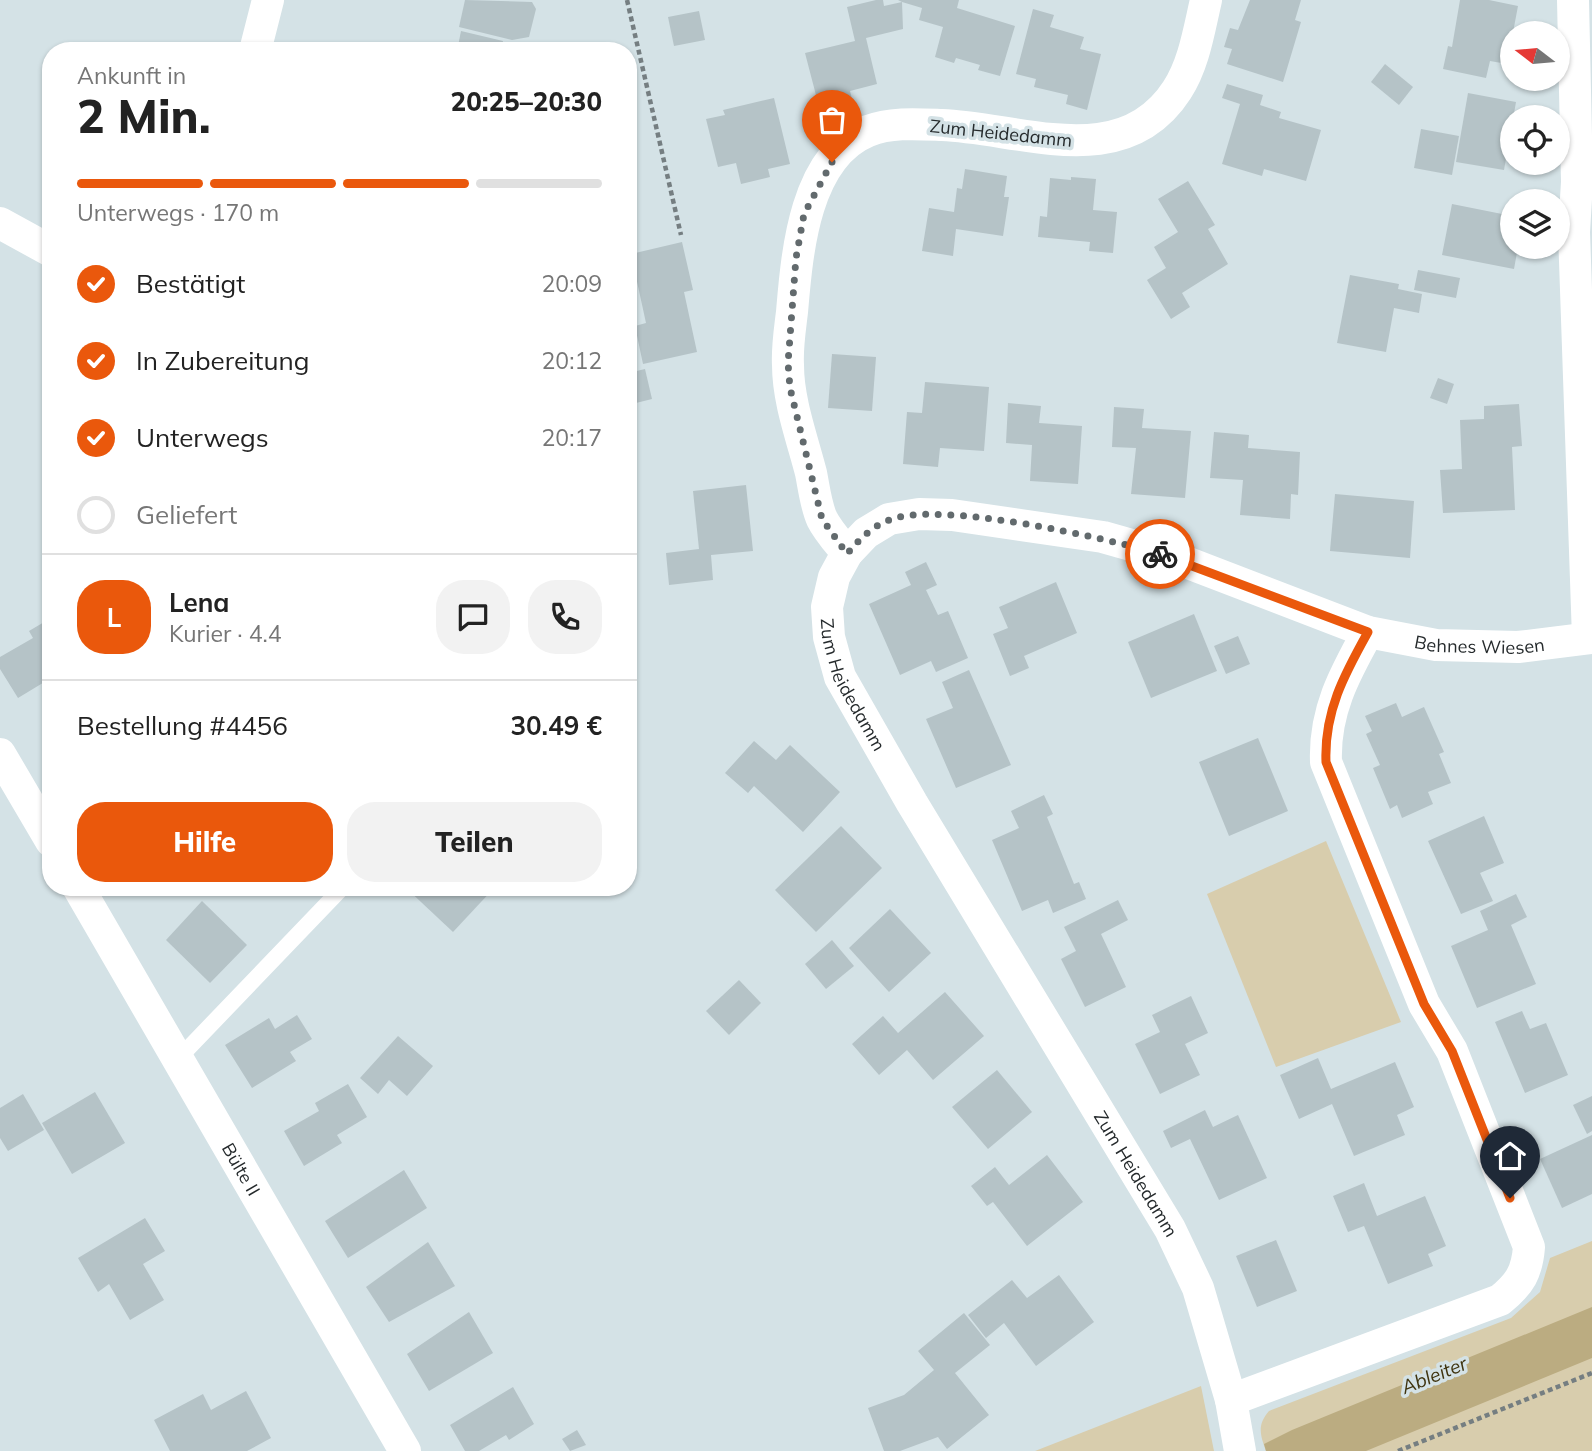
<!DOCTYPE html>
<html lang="de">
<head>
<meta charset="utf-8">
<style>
	body { margin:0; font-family:Mulish,sans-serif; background:#f2f2f2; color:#222; height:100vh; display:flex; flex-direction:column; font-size:26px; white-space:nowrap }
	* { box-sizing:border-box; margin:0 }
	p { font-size:23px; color:#767676 }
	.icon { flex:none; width:38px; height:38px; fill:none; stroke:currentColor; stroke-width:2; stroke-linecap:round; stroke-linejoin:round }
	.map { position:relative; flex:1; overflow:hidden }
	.panel { position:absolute; left:42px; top:42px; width:595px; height:854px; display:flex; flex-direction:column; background:#fff; border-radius:28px; box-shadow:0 2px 5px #0004 }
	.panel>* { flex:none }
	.needle { width:46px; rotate:286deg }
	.tools { position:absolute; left:1500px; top:21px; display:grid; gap:14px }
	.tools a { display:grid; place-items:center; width:70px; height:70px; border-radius:50%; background:#fff; box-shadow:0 2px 5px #0004; font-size:35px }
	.pin { position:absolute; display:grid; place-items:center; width:60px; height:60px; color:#fff; margin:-72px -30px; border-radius:50% 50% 50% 0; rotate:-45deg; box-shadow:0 0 7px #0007 }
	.pin .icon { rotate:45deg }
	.courier { position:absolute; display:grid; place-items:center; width:70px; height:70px; margin:-35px; border:5px solid #ea580c; border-radius:50%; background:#fff; color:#222; box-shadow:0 2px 9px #0007 }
	.summary em { font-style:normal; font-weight:800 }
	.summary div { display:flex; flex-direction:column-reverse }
	.summary { display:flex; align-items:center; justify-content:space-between; height:119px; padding:0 35px }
	h1 { font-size:46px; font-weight:800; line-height:52px }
	.bar { display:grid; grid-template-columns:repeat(4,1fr); gap:10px 7px; align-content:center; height:84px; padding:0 35px }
	.bar i { height:9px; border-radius:5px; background:#e0e0e0 }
	.bar .on { background:#ea580c }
	.bar p { grid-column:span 4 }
	.line { display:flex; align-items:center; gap:18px; padding:0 35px; border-top:2px solid #e0e0e0 }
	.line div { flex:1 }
	.round { display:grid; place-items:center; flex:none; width:74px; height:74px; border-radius:28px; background:#f2f2f2 }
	ol { padding:0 35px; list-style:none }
	li { display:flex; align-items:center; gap:21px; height:77px }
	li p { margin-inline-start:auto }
	li .icon { padding:7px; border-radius:50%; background:#ea580c; color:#fff; stroke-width:4 }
	li:last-child { color:#767676 }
	li i { width:38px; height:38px; border:4px solid #e0e0e0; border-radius:50% }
	.primary-button { display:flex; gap:14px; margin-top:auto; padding:14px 35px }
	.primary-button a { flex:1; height:80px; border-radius:28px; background:#ea580c; color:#fff; font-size:28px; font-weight:800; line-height:80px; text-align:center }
	.primary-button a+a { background:#f2f2f2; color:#222 }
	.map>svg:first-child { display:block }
	.green { fill:#d8cdad }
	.water { fill:#bbac81 }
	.building { fill:#b5c3c7 }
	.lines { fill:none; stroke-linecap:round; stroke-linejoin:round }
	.path { stroke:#757e81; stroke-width:4.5; stroke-dasharray:5 3.5; stroke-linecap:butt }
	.service { stroke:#fff; stroke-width:16 }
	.minor { stroke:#fff; stroke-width:32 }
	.done { stroke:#626a6d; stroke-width:7; stroke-dasharray:0 12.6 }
	.route { stroke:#ea580c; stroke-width:9 }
	.labels { text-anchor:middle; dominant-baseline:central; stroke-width:7; stroke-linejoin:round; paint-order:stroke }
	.street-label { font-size:18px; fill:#252a2c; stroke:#d4e2e6 }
	.water-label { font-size:19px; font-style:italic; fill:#3e330e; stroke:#d4e2e6 }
</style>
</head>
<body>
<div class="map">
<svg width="1592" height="1451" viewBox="0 0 1592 1451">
	<rect width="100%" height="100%" fill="#d4e2e6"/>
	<g class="green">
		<polygon points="1326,841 1401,1022 1276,1067 1207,894"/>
		<path d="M1592 1241V1451H1266C1260 1434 1257 1425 1269 1411L1511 1318 1540 1292 1550 1258Z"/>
		<polygon points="1201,1386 1214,1451 1035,1451"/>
	</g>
	<polygon class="water" points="1592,1307 1592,1358 1366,1451 1266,1451 1264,1444 1292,1430"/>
	<g class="building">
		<polygon points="465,0 532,2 536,9 529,37 512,40 459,27"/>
		<polygon points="876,0 883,0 884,6 902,2 898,0 959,0 957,8 1015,26 1000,76 978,70 980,65 956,58 954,63 935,57 943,27 919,20 922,8 902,2 903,29 866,38 877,84 850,91 852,99 837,103 835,94 817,99 805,53 855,41 847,7"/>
		<polygon points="1250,0 1301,0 1295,20 1301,22 1283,82 1227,64 1232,49 1224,47 1230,28 1238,30"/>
		<polygon points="1460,0 1489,0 1518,6 1507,64 1490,61 1486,78 1443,69 1448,46 1452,47"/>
		<polygon points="1033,9 1054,15 1050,27 1084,37 1080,49 1101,54 1087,110 1066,104 1068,95 1034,87 1036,79 1016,74"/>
		<polygon points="699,11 705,40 674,46 668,17"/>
		<polygon points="461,31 503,41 501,51 457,51"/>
		<polygon points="1385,64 1413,87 1399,105 1371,82"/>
		<polygon points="1227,84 1263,95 1260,105 1281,112 1279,118 1321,130 1306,181 1264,169 1262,176 1222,164 1240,104 1222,98"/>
		<polygon points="1468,93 1516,102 1504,170 1456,162"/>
		<polygon points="774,98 790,164 768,169 770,177 741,184 736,163 718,167 706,119 725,115 723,110"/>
		<polygon points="1421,129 1459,136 1452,175 1414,168"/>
		<polygon points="965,169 1007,176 1004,197 1009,197 1003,236 956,229 953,256 922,251 929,208 954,212 957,188 962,189"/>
		<polygon points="1071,177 1096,179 1093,210 1117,212 1113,253 1089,251 1090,242 1038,237 1040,216 1047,217 1050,178 1071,180"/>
		<polygon points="1188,181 1215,225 1208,229 1228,264 1182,293 1190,307 1171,319 1147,280 1166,268 1154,247 1178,232 1158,199"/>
		<polygon points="1452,204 1512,216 1512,247 1518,247 1514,269 1442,255"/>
		<polygon points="682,242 693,290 684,292 697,352 643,364 635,326 646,323 631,254"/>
		<polygon points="1418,270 1460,278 1456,298 1414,290"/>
		<polygon points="1350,275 1399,284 1398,289 1422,294 1419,313 1394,308 1386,352 1337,343"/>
		<polygon points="832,354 876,357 872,411 828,408"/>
		<polygon points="645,369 652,399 628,405 628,373"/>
		<polygon points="1438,378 1454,384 1447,404 1430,398"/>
		<polygon points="925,382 989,387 984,451 940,448 938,467 903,464 907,412 922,413"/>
		<polygon points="1008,403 1041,406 1039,423 1082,426 1078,484 1030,481 1032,445 1006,443"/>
		<polygon points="1519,404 1522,446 1512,447 1515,510 1443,513 1440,470 1462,469 1460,420 1484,419 1484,406"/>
		<polygon points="1114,407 1144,409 1142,428 1191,431 1185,498 1131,494 1136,448 1112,447"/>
		<polygon points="1214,432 1249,435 1248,448 1300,452 1298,495 1291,494 1290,519 1240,515 1243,480 1210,478"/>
		<polygon points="746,485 753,551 711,555 713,580 669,585 666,553 699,549 693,491"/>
		<polygon points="1335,494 1414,501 1410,558 1330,551"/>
		<polygon points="926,562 937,585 926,590 938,615 948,611 968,658 936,672 931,661 900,675 869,604 911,585 905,572"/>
		<polygon points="1056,582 1077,633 1024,656 1029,668 1010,676 993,634 1008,628 999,607"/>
		<polygon points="1194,614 1217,671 1151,698 1128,642"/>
		<polygon points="51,618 51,678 18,698 0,669 0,657 33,638 29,631"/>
		<polygon points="1238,636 1250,664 1226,674 1214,646"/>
		<polygon points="969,670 1011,765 956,788 926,719 953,708 942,682"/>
		<polygon points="1396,703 1402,717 1424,707 1444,752 1439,754 1451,783 1428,792 1433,804 1402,818 1397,805 1390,809 1373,768 1380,765 1366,734 1372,731 1365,716"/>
		<polygon points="1258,738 1288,811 1229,836 1199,762"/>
		<polygon points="754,741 776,760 790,745 840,792 803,832 754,786 748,793 725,773"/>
		<polygon points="1044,795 1053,814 1047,817 1074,884 1079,882 1086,899 1053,913 1048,900 1022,911 992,840 1019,828 1011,811"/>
		<polygon points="1484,816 1504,863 1480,873 1493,901 1461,914 1428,841"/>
		<polygon points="841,826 882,868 816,932 775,890"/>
		<polygon points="405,887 495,887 453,932"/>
		<polygon points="1516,894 1527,917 1511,925 1536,984 1477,1008 1451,946 1488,930 1480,911"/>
		<polygon points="1118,900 1128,920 1101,934 1126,987 1085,1007 1061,959 1076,951 1064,927"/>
		<polygon points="202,901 247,945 210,983 166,940"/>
		<polygon points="890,909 931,953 889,992 849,948"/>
		<polygon points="832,940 854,966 826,989 805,964"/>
		<polygon points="739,980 761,1003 729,1035 706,1011"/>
		<polygon points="945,992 984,1036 933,1080 907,1050 879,1075 852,1044 883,1016 898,1033"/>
		<polygon points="1191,996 1208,1033 1185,1044 1200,1075 1160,1094 1135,1044 1160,1032 1152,1015"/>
		<polygon points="1522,1011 1530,1029 1546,1023 1568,1075 1525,1093 1495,1022"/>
		<polygon points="297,1015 312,1039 290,1052 296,1061 252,1088 225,1045 269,1018 275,1029"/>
		<polygon points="398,1036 433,1066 407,1096 389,1080 378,1094 360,1078"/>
		<polygon points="1318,1058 1331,1089 1395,1062 1414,1107 1397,1115 1405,1135 1354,1156 1332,1104 1299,1119 1280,1075"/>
		<polygon points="997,1070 1032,1112 988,1149 952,1107"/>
		<polygon points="348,1084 367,1117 337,1135 342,1143 304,1166 284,1131 319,1111 315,1103"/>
		<polygon points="95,1092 125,1143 72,1174 42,1123"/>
		<polygon points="23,1094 44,1130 8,1151 0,1138 0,1108"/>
		<polygon points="1592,1096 1592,1131 1587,1134 1573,1105"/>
		<polygon points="1205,1110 1213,1127 1238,1115 1267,1178 1219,1200 1190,1139 1171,1148 1163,1131"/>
		<polygon points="1592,1135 1592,1194 1562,1208 1540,1159"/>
		<polygon points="1047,1155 1083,1202 1027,1246 993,1202 987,1206 971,1186 995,1167 1009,1185"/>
		<polygon points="404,1170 427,1208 348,1258 325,1221"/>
		<polygon points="1364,1183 1377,1216 1425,1196 1446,1246 1428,1254 1433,1266 1388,1284 1364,1226 1348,1232 1333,1196"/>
		<polygon points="145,1218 165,1251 143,1264 164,1300 130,1320 109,1284 98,1292 78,1258"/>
		<polygon points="1276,1240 1297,1291 1257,1307 1236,1256"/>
		<polygon points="428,1242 455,1286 389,1322 366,1287"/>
		<polygon points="1059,1275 1094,1322 1036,1366 1004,1323 986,1338 968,1315 1012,1280 1027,1298"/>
		<polygon points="469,1312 493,1353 429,1391 407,1354"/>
		<polygon points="964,1313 990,1345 955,1373 989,1415 947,1449 938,1437 900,1451 884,1451 868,1408 904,1395 934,1370 918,1351"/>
		<polygon points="513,1387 534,1424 509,1440 506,1435 479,1451 465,1451 450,1425"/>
		<polygon points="246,1391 271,1438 247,1451 170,1451 154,1420 203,1394 211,1410"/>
		<polygon points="577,1430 586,1445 570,1451 562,1439"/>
	</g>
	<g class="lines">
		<g class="path">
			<polyline points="627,0 681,235"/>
			<polyline points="1398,1451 1592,1373"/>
		</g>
		<polyline class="service" points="178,1059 343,887"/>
		<g class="minor">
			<path id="s1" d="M1206 0C1199 30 1194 64 1177 90 1123 174 1021 128 942 125 918 124 891 122 868 131 804 157 797 254 792 312 790 329 787 347 788 365 788 401 802 438 811 473 814 488 816 506 822 519 828 531 839 543 847 553L834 577 827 607 829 637 840 677 912 803 1170 1229 1198 1288 1231 1400 1240 1451"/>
			<polyline points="1573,0 1577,182 1574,232 1588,638"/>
			<polyline points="255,51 268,0"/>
			<polyline points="0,223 51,251"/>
			<path id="s2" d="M847 553 866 533 889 519 919 514 952 515 1103 537 1170 556 1368 632 1436 645 1518 647 1592 638"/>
			<polyline points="0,754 51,841"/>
			<path id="s3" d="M78 887 405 1451"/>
			<path d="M1231 1400 1500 1300C1520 1284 1527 1272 1529 1247L1452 1051 1424 1004 1326 762C1324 712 1344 675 1368 632"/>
		</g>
	</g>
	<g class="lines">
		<path class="done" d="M832 162 804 214 796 258 788 363 790 388 822 519 847 554C859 540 871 527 889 520 938 500 1106 538 1160 554"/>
		<path class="route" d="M1160 554 1368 632C1344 675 1324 712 1326 762L1424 1004 1452 1051 1510 1198"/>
	</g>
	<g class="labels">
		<g class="street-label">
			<text transform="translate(1001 133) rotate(6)">Zum Heidedamm</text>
			<text stroke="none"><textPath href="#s2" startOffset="665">Behnes Wiesen</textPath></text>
			<text stroke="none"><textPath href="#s1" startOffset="1024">Zum Heidedamm</textPath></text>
			<text stroke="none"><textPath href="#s3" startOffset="326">Bülte II</textPath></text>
			<text stroke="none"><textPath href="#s1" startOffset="1591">Zum Heidedamm</textPath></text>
		</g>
		<g class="water-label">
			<text transform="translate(1434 1375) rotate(-22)">Ableiter</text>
		</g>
	</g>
</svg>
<div class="tools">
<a><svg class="needle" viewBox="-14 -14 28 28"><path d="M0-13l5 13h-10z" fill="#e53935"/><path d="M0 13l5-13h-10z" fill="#767676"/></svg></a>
<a><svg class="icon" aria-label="locate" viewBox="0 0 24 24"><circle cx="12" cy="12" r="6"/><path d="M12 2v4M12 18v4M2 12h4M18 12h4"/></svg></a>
<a><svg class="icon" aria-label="layers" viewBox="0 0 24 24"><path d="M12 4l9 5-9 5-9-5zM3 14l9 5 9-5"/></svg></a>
</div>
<div class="pin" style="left:832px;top:162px;background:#ea580c"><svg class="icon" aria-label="bag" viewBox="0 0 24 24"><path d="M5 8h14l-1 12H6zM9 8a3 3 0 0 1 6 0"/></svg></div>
<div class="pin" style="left:1510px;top:1198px;background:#1f2937"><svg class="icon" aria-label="home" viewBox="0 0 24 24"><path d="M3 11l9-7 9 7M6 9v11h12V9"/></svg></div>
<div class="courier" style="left:1160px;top:554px"><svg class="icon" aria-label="bike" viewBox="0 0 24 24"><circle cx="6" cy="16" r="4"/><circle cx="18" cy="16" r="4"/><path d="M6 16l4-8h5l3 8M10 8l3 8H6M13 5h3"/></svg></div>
<section class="panel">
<div class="summary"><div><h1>2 Min.</h1><p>Ankunft in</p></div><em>20:25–20:30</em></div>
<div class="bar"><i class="on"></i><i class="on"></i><i class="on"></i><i></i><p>Unterwegs · 170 m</p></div>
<ol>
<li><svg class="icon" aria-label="check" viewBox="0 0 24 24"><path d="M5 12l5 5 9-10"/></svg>Bestätigt<p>20:09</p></li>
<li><svg class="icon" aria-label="check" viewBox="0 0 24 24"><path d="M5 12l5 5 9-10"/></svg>In Zubereitung<p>20:12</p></li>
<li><svg class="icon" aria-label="check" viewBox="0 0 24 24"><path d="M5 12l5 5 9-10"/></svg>Unterwegs<p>20:17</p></li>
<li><i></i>Geliefert</li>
</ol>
<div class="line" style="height:126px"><b class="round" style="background:#ea580c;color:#fff">L</b><div><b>Lena</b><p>Kurier · 4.4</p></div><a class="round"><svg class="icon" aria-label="chat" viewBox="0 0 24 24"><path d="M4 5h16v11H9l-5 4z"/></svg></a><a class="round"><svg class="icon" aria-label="phone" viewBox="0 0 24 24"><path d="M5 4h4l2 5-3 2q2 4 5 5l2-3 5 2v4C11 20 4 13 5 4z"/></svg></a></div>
<div class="line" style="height:91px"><div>Bestellung #4456</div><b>30.49 €</b></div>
<div class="primary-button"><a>Hilfe</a><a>Teilen</a></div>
</section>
</div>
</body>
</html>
